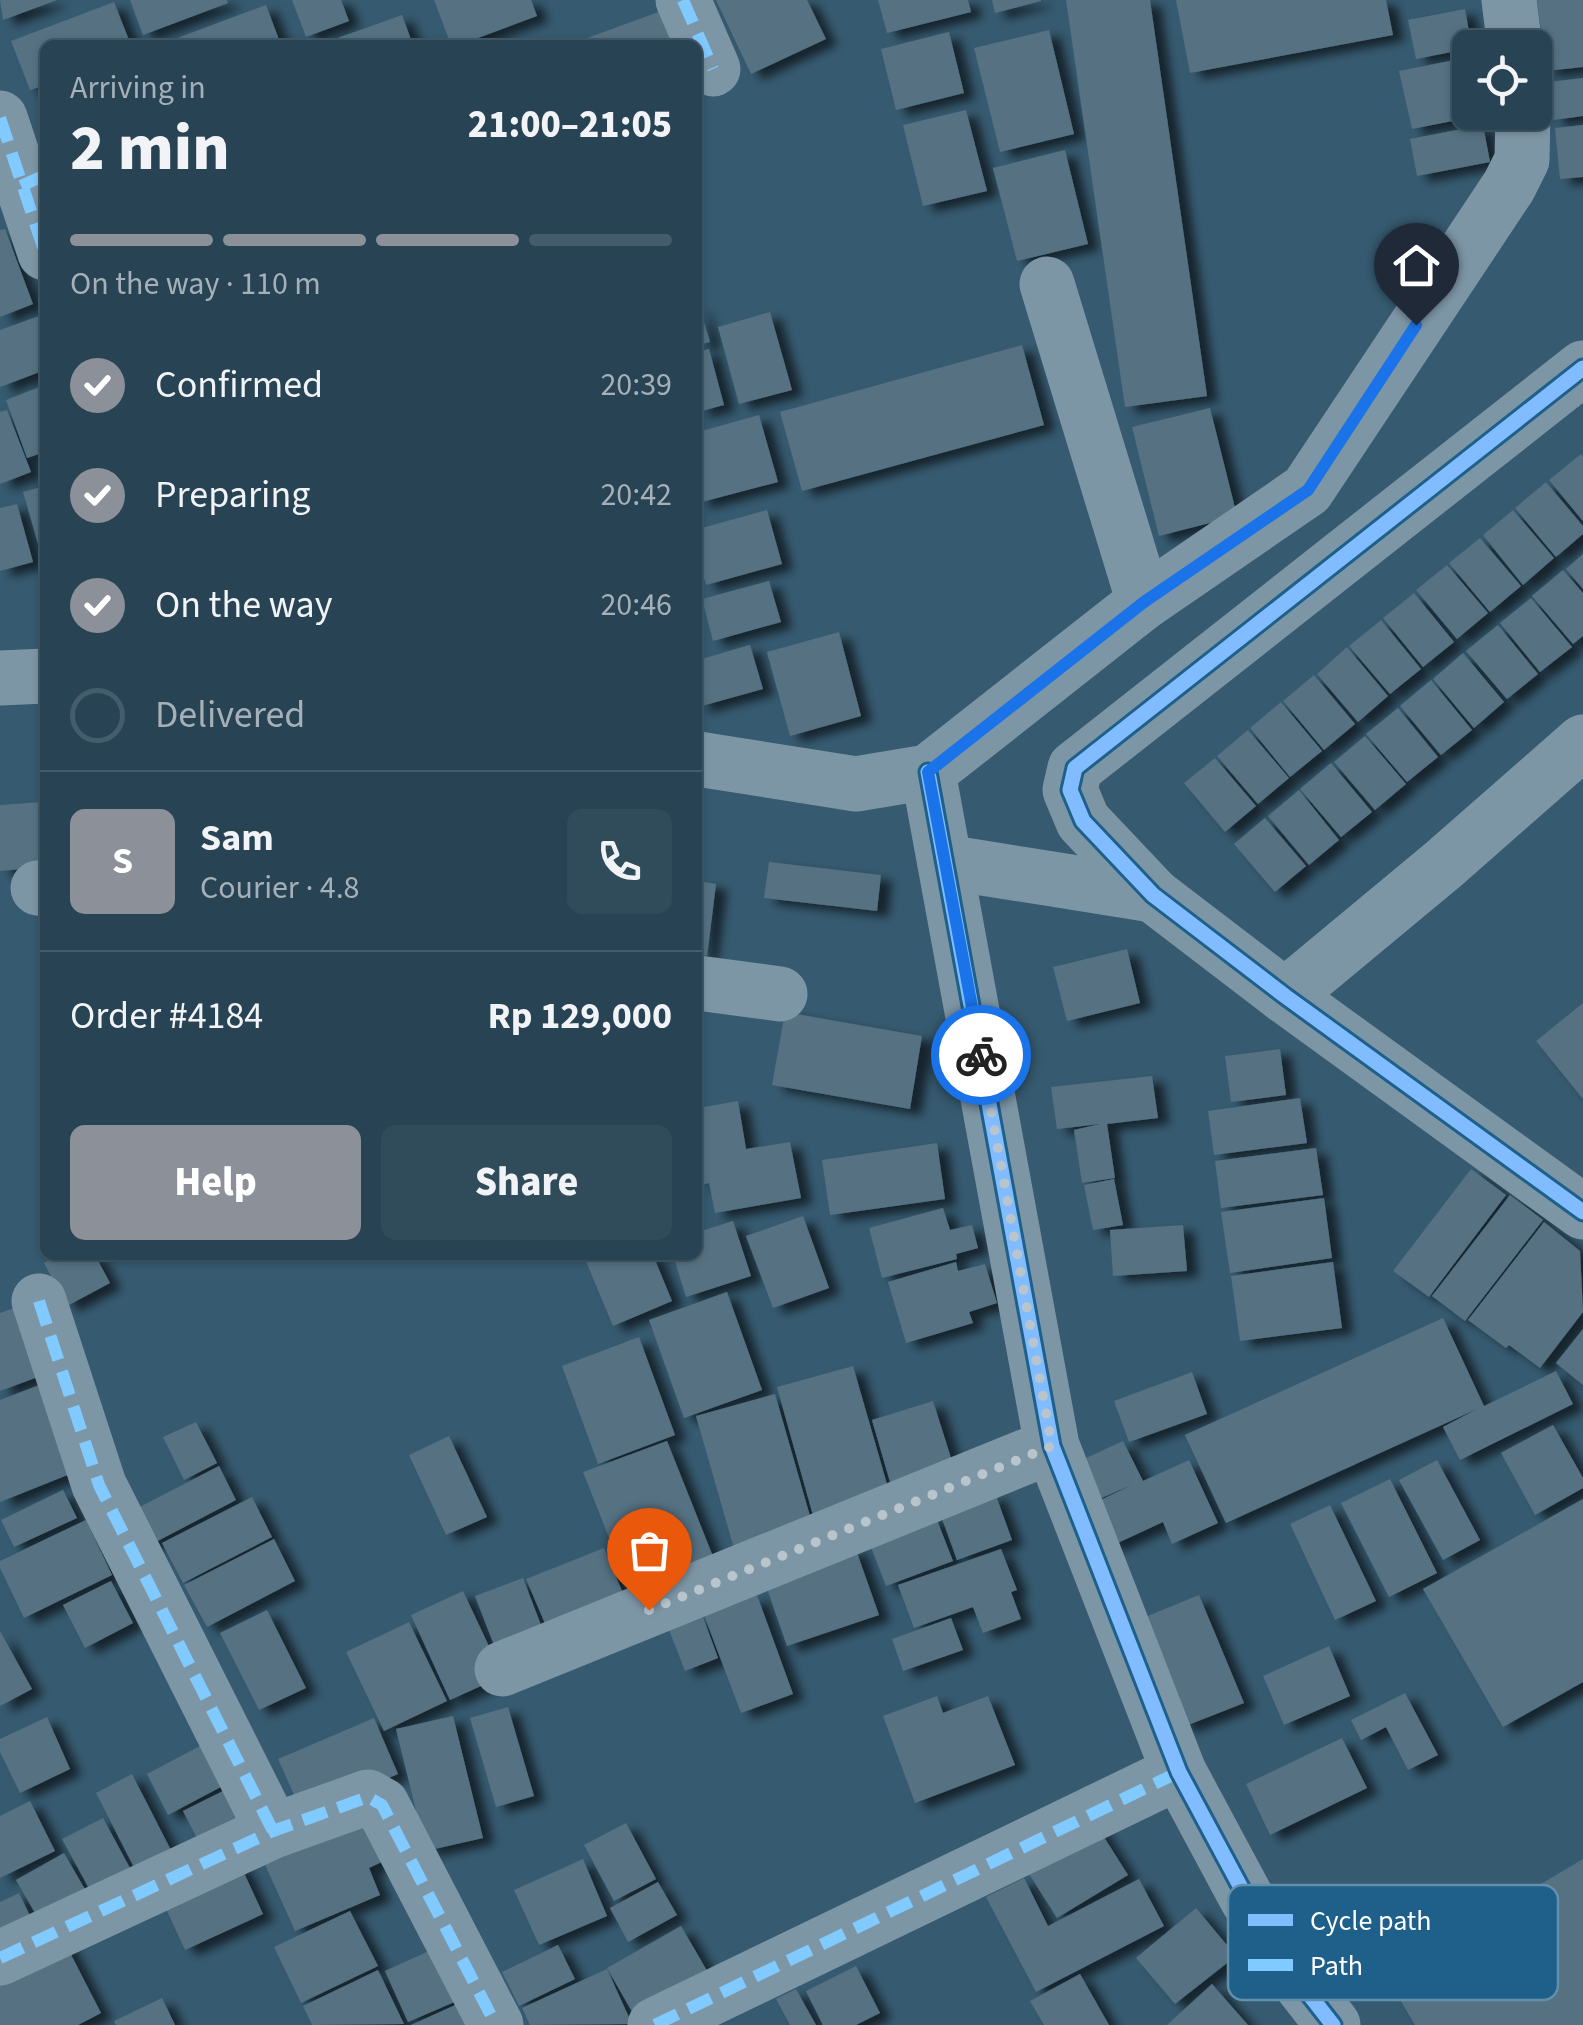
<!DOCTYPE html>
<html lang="en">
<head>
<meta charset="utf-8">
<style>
	body { margin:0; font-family:"Source Sans 3",sans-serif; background:#304b5a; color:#f1f3f6; height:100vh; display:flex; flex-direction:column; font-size:38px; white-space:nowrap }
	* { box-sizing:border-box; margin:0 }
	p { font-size:32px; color:#a5b0b8 }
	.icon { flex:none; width:55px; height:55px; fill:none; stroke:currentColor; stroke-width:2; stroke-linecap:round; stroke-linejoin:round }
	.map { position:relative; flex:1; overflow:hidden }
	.details { position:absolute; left:40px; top:40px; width:662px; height:1220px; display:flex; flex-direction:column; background:#284454; border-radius:15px; box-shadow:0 2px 8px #0004,0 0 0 2px #445c6b }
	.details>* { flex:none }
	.tools { position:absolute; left:1452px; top:30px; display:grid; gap:20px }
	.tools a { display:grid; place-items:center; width:100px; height:100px; border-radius:15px; background:#284454; box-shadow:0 2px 8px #0004,0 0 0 2px #445c6b; font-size:50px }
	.pin { position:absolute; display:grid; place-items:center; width:85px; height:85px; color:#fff; margin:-102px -42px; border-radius:50% 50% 50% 0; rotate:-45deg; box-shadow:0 0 10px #0007 }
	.pin .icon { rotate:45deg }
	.courier { position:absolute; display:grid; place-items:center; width:100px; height:100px; margin:-50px; border:8px solid #1a73e8; border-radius:50%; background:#fff; color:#222; box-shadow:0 2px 12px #0007 }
	.head em { font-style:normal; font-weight:800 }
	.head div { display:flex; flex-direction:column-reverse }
	.head { display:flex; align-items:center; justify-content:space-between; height:170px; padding:0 30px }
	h1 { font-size:65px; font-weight:800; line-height:75px }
	.bar { display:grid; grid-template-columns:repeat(4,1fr); gap:15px 10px; align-content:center; height:120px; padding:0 30px }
	.bar i { height:12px; border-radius:8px; background:#445c6b }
	.bar .selected { background:#8c9099 }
	.bar p { grid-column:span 4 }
	.line { display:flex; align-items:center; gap:25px; padding:0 30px; border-top:2px solid #445c6b }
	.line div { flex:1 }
	.round { display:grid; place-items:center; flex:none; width:105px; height:105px; border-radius:15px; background:#304b5a }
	ol { padding:0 30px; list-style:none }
	li { display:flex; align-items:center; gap:30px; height:110px }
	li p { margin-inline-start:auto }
	li .icon { padding:10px; border-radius:50%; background:#8c9099; color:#fff; stroke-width:4 }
	li:last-child { color:#a5b0b8 }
	li i { width:55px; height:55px; border:5px solid #445c6b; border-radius:50% }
	.cta { display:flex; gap:20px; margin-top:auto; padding:20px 30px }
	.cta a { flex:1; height:115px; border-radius:15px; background:#8c9099; color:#fff; font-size:40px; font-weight:800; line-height:115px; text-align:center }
	.cta a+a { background:#304b5a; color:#f1f3f6 }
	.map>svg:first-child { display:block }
	.building { fill:#547182; filter:url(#shadow) }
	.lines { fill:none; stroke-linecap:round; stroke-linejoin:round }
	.minor { stroke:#7d96a6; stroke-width:55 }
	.quiet { stroke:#80caff; stroke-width:12; stroke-dasharray:25 12; stroke-linecap:butt }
	.cycleway-casing { stroke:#1e6089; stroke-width:21 }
	.cycleway { stroke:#80bcff; stroke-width:15 }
	.done { stroke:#b9c5cd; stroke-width:10; stroke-dasharray:0 18 }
	.route { stroke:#1a73e8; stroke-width:12 }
	.key { fill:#1e6089; stroke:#6290ac; stroke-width:2.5 }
	.key-label { font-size:28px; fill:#fff }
</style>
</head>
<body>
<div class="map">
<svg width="1583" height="2025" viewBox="0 0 1583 2025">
	<defs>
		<filter id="shadow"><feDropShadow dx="11" dy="6" stdDeviation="5" flood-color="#0009"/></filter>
	</defs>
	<rect width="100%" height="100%" fill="#365a70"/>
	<g class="building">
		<polygon points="0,0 57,0 3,20"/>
		<polygon points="130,0 227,0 228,3 143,35"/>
		<polygon points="292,0 341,0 349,21 306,37"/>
		<polygon points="434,0 531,0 537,16 459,45 451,45"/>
		<polygon points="716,0 807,0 826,39 751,74"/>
		<polygon points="878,0 968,0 971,12 887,33"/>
		<polygon points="992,0 1041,0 1041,1 995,13"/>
		<polygon points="1066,0 1150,0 1207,396 1125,407"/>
		<polygon points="1176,0 1386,0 1393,35 1190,73"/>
		<polygon points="1537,0 1583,0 1583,67 1546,71"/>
		<polygon points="114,2 131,45 45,45 45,85 30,90 11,41"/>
		<polygon points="683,3 698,45 568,45"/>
		<polygon points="266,5 281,45 159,45"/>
		<polygon points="1465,9 1472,48 1416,59 1408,20"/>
		<polygon points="402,15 413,45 337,45 335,39"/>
		<polygon points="1049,30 1074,134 1000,152 974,48"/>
		<polygon points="949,32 964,93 896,110 881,49"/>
		<polygon points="1470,57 1470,112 1488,114 1412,129 1399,71"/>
		<polygon points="1583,78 1583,116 1553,120 1549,82"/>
		<polygon points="966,110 987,191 923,206 903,125"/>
		<polygon points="1483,125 1490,162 1417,176 1410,139"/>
		<polygon points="1583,125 1583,177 1560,179 1555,128"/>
		<polygon points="1065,150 1088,244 1017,261 993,168"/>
		<polygon points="5,229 33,304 0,317 0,230"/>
		<polygon points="698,302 710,342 698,345"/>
		<polygon points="770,312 792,390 739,404 718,327"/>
		<polygon points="45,314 45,370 0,387 0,330"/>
		<polygon points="1022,345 1044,425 802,491 780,412"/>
		<polygon points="709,349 724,405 698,412 698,352"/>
		<polygon points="45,385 45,452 27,458 6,400"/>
		<polygon points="1210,408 1237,516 1159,536 1132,427"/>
		<polygon points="7,410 31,472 0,484 0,412"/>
		<polygon points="759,415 778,482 698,503 698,432"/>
		<polygon points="1581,454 1583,457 1583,521 1549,480"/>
		<polygon points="1546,482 1583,526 1583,534 1556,557 1515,508"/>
		<polygon points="45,486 45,564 44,564 23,492"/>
		<polygon points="17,504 33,562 0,571 0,508"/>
		<polygon points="767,510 782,564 706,585 698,556 698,529"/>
		<polygon points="1513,510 1554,558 1523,585 1483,535"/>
		<polygon points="1480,538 1521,586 1490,612 1449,563"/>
		<polygon points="1583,554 1583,589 1566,569"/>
		<polygon points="1447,565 1488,613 1457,639 1416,590"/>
		<polygon points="1563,570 1583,593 1583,636 1573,644 1532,596"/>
		<polygon points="769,581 781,622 713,641 702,599"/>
		<polygon points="1414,593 1454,642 1423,667 1383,618"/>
		<polygon points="1531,598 1572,647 1540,672 1500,623"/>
		<polygon points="1381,620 1421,669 1390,694 1349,646"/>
		<polygon points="1498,625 1538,674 1507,699 1466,651"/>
		<polygon points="839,632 861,716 790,736 767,652"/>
		<polygon points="750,645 763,689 698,707 698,660"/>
		<polygon points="1347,647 1388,696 1358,722 1317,674"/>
		<polygon points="1463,653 1504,702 1474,728 1433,679"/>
		<polygon points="1314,675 1355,724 1324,750 1283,701"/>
		<polygon points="1431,680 1472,730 1441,755 1400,706"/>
		<polygon points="1281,702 1322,751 1290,777 1250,728"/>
		<polygon points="1398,708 1438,757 1407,782 1366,734"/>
		<polygon points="1248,730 1289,778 1258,804 1217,756"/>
		<polygon points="1365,736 1406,784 1375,810 1334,762"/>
		<polygon points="1215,758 1256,806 1225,832 1184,783"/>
		<polygon points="1331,763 1372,812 1341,837 1300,789"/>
		<polygon points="1299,790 1339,840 1309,865 1268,816"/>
		<polygon points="42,802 45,867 0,871 0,805"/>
		<polygon points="1265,818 1306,866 1275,892 1234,844"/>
		<polygon points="769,862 881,875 877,911 764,898"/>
		<polygon points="698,881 716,884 707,956 698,954"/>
		<polygon points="1127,949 1140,1003 1067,1021 1053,967"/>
		<polygon points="1583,1003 1583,1099 1536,1041"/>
		<polygon points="785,1012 922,1036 910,1109 772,1085"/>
		<polygon points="1280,1049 1286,1095 1231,1102 1225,1056"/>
		<polygon points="1152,1076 1158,1118 1107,1124 1115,1178 1082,1183 1074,1130 1100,1124 1057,1129 1051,1087"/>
		<polygon points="1300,1098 1307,1143 1214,1155 1208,1111"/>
		<polygon points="738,1101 746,1149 790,1142 801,1198 715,1213 709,1183 701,1185 698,1167 698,1108"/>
		<polygon points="937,1143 945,1199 830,1215 822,1160"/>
		<polygon points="1316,1148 1323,1195 1221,1208 1215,1161"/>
		<polygon points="1471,1169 1506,1195 1429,1297 1393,1271"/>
		<polygon points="1114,1179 1123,1225 1093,1230 1084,1185"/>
		<polygon points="1510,1195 1543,1220 1465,1321 1432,1296"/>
		<polygon points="1324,1198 1332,1258 1230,1273 1221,1212"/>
		<polygon points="943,1208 950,1230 972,1225 978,1248 956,1254 957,1259 882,1278 869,1228"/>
		<polygon points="803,1216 829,1288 773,1308 746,1236"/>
		<polygon points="733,1221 751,1276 686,1297 673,1255 698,1255 698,1232"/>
		<polygon points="1544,1222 1580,1251 1583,1312 1540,1368 1509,1345 1506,1348 1468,1320"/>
		<polygon points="1183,1225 1187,1271 1113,1276 1110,1230"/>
		<polygon points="58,1255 95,1255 110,1283 67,1306 44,1263"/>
		<polygon points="594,1255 653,1255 672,1301 613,1326 585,1259"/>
		<polygon points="956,1262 958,1271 985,1264 997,1303 969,1312 973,1323 906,1343 888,1282"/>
		<polygon points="1333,1262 1342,1328 1240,1341 1231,1276"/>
		<polygon points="727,1292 762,1390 684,1418 649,1320"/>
		<polygon points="28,1303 54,1371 0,1391 0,1313"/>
		<polygon points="1443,1318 1484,1406 1556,1371 1573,1404 1460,1460 1443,1427 1477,1409 1226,1523 1185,1435"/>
		<polygon points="1583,1329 1583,1385 1556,1363"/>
		<polygon points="639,1337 675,1435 598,1464 562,1366"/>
		<polygon points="853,1366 893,1505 816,1526 777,1387"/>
		<polygon points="1192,1372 1207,1414 1129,1442 1114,1401"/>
		<polygon points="50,1381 85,1468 0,1502 0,1400"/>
		<polygon points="775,1394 816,1537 737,1559 696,1416"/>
		<polygon points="933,1401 958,1480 895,1499 872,1420"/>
		<polygon points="196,1422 217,1463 184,1480 163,1437"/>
		<polygon points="1553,1425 1583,1478 1583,1488 1535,1515 1501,1453"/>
		<polygon points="449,1436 487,1517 446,1535 409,1455"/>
		<polygon points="667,1441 720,1574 636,1606 583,1472"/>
		<polygon points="1123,1441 1143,1481 1189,1460 1218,1523 1172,1544 1163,1522 1109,1547 1090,1505 1132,1485 1090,1503 1073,1464"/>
		<polygon points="1437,1460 1480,1540 1443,1560 1399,1480"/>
		<polygon points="219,1466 236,1500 148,1546 130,1512"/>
		<polygon points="1390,1479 1437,1573 1389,1597 1341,1503"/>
		<polygon points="63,1490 77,1518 14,1547 1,1520"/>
		<polygon points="995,1493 1012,1540 957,1560 940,1513"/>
		<polygon points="252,1497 272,1537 183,1583 162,1543"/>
		<polygon points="1583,1499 1583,1682 1503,1727 1423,1589"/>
		<polygon points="1330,1505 1376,1601 1335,1620 1290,1524"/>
		<polygon points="935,1515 953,1561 886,1586 868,1539"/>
		<polygon points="86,1520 112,1575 24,1618 0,1568 0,1561"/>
		<polygon points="274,1539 295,1581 207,1627 184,1585"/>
		<polygon points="855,1547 879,1615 787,1646 763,1577"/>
		<polygon points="604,1548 630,1610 553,1642 526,1579"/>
		<polygon points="1001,1549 1017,1590 1011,1592 1021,1619 983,1633 973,1607 914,1628 898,1585"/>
		<polygon points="523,1578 549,1646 501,1663 475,1596"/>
		<polygon points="111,1581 133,1623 85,1648 63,1605"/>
		<polygon points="463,1591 503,1676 450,1700 411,1615"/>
		<polygon points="757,1595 793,1694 741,1713 704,1615"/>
		<polygon points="1199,1595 1244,1703 1183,1727 1138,1620"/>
		<polygon points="267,1610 306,1688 259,1710 220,1633"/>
		<polygon points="703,1617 718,1658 685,1671 669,1630"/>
		<polygon points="951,1618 963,1650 903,1671 892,1639"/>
		<polygon points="409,1622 447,1701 384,1731 346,1652"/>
		<polygon points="0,1631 32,1689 0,1706"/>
		<polygon points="1329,1646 1350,1696 1284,1725 1263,1676"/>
		<polygon points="1405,1693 1438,1755 1408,1770 1386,1727 1361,1740 1351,1720"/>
		<polygon points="937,1696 943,1713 988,1696 1015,1765 915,1803 883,1716"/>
		<polygon points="508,1707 534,1796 496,1807 470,1718"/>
		<polygon points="453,1716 483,1838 426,1851 396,1729"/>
		<polygon points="47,1717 70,1769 20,1793 0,1752 0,1739"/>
		<polygon points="374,1718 398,1774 303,1815 278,1759"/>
		<polygon points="1342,1738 1367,1788 1270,1835 1246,1784"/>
		<polygon points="213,1739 234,1780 168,1815 147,1774"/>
		<polygon points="132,1774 177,1862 141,1881 96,1793"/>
		<polygon points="241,1782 264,1825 205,1854 183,1811"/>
		<polygon points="30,1801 55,1851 0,1878 0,1816"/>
		<polygon points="364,1805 388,1859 369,1868 380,1895 295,1931 258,1849"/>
		<polygon points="103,1818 137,1881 97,1903 62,1839"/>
		<polygon points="626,1823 656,1879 614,1901 584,1845"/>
		<polygon points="1097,1826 1128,1875 1057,1918 1026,1869"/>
		<polygon points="64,1853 94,1905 46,1932 16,1880"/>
		<polygon points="583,1859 607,1916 539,1945 514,1890"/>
		<polygon points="1583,1859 1583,2025 1415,2025 1386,1976"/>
		<polygon points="239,1862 263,1914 185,1950 161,1898"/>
		<polygon points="1024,1878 1048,1926 1139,1879 1164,1926 1036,1992 986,1897"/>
		<polygon points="658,1882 677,1915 628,1942 610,1908"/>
		<polygon points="19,1893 39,1934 0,1951 0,1902"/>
		<polygon points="1196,1908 1236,1956 1175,2004 1136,1958"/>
		<polygon points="350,1911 378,1966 301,2003 274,1947"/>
		<polygon points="681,1926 713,1981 638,2022 607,1968"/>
		<polygon points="63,1939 101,2013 78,2025 0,2025 0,1971"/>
		<polygon points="442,1945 466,1997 408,2022 385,1971"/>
		<polygon points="558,1945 575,1979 519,2006 502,1972"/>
		<polygon points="856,1966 880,2013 856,2025 823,2025 806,1991"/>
		<polygon points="607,1969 632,2024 530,2025 522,2008"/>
		<polygon points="378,1970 404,2024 312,2025 303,2006"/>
		<polygon points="1080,1974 1109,2025 1044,2025 1030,2001"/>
		<polygon points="1212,1984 1248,2025 1167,2025"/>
		<polygon points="796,1989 816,2025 790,2025 776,1999"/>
		<polygon points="162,1998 175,2025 116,2025 114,2021"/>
		<polygon points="462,2002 473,2025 411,2025"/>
	</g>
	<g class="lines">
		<g class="minor">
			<polyline points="683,0 713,69"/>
			<polyline points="1509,0 1515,48"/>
			<polyline points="0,118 45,253"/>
			<polyline points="1047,284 1144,602"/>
			<polyline points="1583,368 1075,768 1070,790 1083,821 1153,895 1285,996 1583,1212"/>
			<polyline points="0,678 45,676"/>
			<polyline points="698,759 856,784 928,772 1144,602 1307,490 1509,186 1522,160 1523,112"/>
			<polyline points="928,772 1052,1446 1179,1772 1246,1897 1301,1984 1333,2025"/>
			<polyline points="945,862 1153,895"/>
			<polyline points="38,888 45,889"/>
			<polyline points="698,983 780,994"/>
			<polyline points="1285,996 1444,864 1583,742"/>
			<polyline points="39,1301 99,1485 273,1831"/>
			<polyline points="502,1669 1052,1446"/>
			<polyline points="0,1958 273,1831 368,1797 382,1805 496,2025"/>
			<polyline points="655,2025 1179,1772"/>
		</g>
		<g class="quiet">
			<polyline points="683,0 713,69"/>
			<polyline points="0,118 45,253"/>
			<polyline points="21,186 45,175"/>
			<polyline points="39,1301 99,1485 273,1831"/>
			<polyline points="0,1958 273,1831 368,1797 382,1805 496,2025"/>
			<polyline points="655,2025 1179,1772"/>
		</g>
		<g class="cycleway-casing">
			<g id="cycleway">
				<polyline points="1583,368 1075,768 1070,790 1083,821 1153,895 1285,996 1583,1212"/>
				<polyline points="928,772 1052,1446 1179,1772 1246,1897 1301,1984 1333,2025"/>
			</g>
		</g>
		<use href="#cycleway" class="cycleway"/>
	</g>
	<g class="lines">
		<polyline class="done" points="649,1610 1052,1446 981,1055"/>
		<polyline class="route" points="981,1055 928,772 1144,602 1308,490 1416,325"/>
	</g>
	<rect x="1228" y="1885" width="330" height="115" rx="15" class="key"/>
	<rect x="1248" y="1914" width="45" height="12" fill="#80bcff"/>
	<rect x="1248" y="1959" width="45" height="12" fill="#80caff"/>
	<g class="key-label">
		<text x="1310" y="1930">Cycle path</text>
		<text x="1310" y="1975">Path</text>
	</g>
</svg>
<div class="tools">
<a><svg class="icon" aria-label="locate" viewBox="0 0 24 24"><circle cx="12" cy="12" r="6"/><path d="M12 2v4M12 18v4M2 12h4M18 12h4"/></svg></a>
</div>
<div class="pin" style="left:649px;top:1610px;background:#ea580c"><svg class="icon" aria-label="bag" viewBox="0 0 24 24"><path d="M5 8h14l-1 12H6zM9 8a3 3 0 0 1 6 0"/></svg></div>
<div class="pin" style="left:1416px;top:325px;background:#1f2937"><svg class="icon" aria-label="home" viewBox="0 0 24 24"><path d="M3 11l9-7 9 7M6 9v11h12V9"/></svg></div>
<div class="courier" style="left:981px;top:1055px"><svg class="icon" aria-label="bike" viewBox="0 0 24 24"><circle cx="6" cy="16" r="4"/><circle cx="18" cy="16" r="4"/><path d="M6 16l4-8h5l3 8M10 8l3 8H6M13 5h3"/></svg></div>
<section class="details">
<div class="head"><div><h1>2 min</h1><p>Arriving in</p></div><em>21:00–21:05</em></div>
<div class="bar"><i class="selected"></i><i class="selected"></i><i class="selected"></i><i></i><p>On the way · 110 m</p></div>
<ol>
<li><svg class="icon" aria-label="check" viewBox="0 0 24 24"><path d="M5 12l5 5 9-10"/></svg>Confirmed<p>20:39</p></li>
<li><svg class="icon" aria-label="check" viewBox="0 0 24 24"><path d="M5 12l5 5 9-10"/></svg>Preparing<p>20:42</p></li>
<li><svg class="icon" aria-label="check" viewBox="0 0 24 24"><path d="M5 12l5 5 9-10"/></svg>On the way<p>20:46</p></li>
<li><i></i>Delivered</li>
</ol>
<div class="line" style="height:180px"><b class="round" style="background:#8c9099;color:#fff">S</b><div><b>Sam</b><p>Courier · 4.8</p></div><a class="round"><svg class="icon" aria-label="phone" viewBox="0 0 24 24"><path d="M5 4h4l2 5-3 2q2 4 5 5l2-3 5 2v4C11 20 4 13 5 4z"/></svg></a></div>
<div class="line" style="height:130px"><div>Order #4184</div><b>Rp 129,000</b></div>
<div class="cta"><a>Help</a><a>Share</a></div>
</section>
</div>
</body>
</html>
